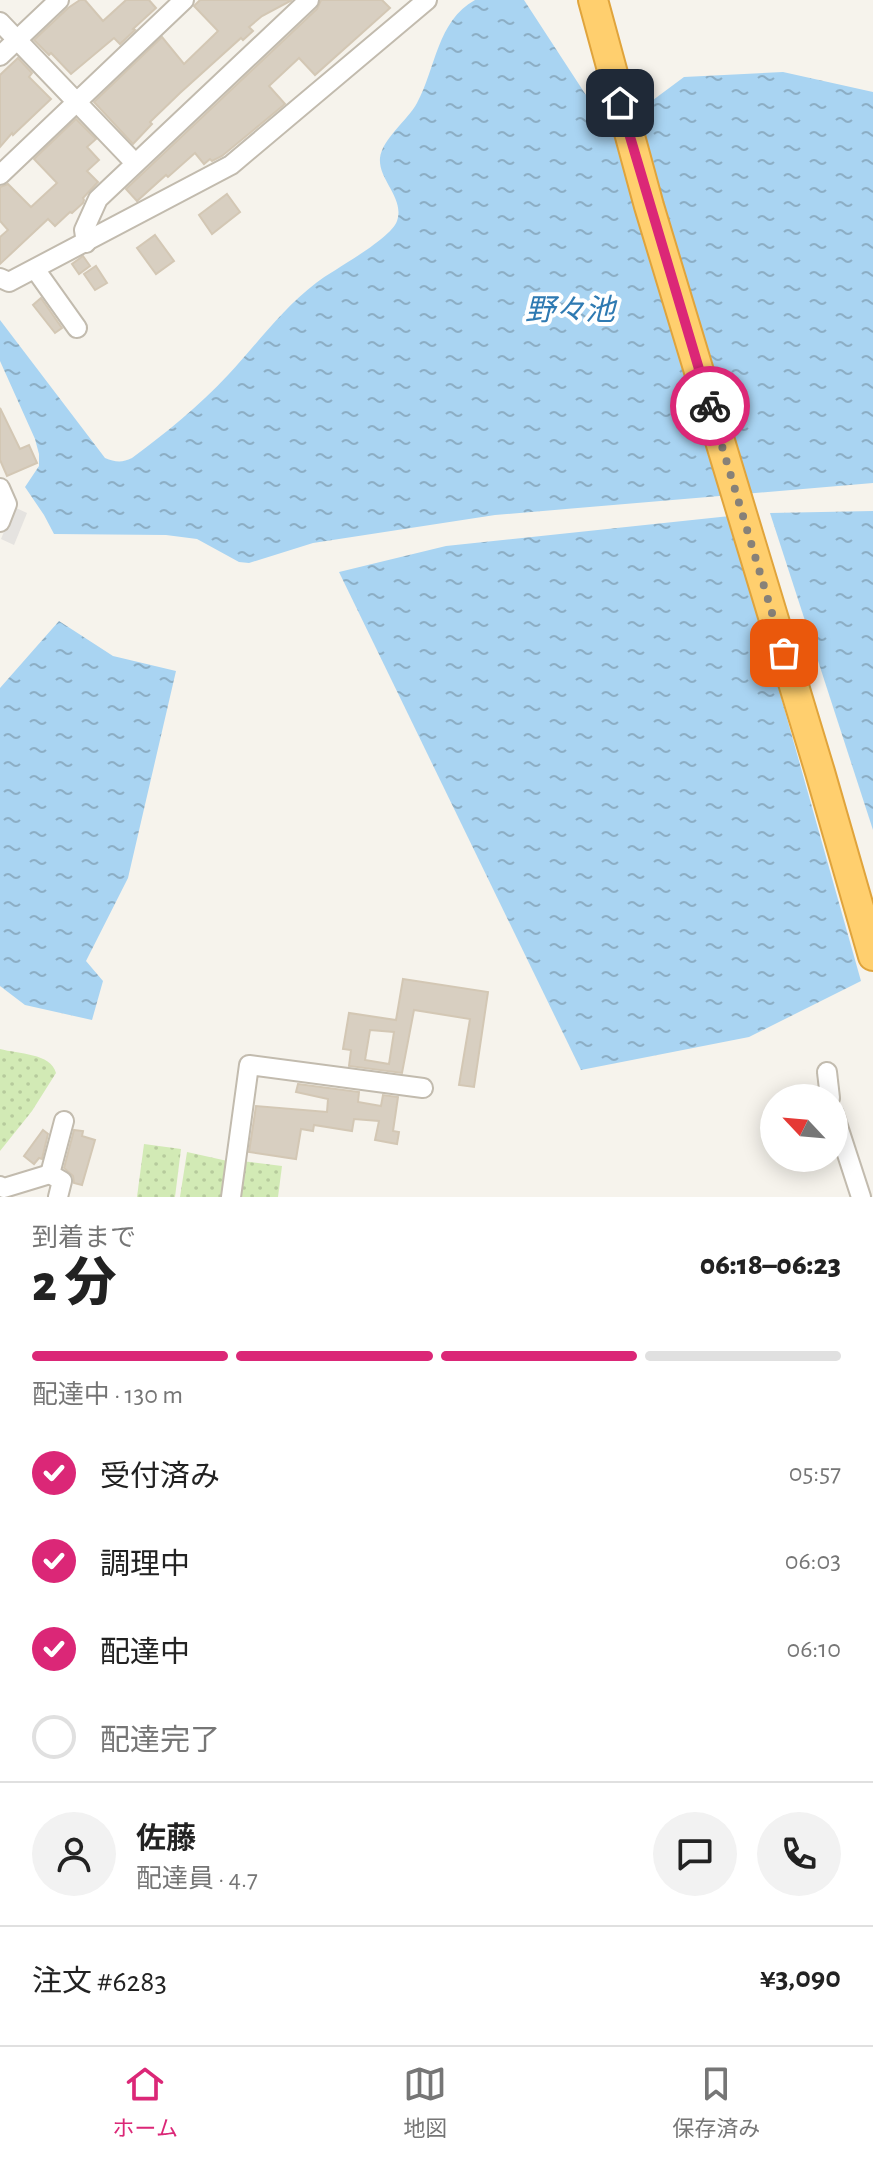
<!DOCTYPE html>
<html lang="ja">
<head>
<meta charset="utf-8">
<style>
	body { margin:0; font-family:"Alegreya Sans","Noto Sans JP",sans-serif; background:#f2f2f2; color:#222; height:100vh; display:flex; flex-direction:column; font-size:30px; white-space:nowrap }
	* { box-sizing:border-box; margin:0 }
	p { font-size:26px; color:#767676 }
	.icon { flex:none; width:44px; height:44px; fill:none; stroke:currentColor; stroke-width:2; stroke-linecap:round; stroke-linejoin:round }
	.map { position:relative; height:1197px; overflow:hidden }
	.side { display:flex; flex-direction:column; background:#fff; flex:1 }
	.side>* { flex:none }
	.needle { width:52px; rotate:296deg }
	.controls { position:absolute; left:760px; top:1084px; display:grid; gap:16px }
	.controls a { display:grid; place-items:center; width:88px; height:88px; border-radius:50%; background:#fff; box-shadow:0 4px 20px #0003; font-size:40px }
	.pin { position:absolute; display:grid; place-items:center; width:68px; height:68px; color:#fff; margin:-34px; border-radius:16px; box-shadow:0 4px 12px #0006 }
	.courier { position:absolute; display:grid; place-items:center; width:80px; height:80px; margin:-40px; border:6px solid #db2777; border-radius:50%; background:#fff; color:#222; box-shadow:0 2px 10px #0007 }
	.summary em { font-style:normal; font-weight:800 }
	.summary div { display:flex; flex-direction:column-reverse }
	.summary { display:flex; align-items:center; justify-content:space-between; height:136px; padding:0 32px }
	h1 { font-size:52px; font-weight:800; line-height:60px }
	.bar { display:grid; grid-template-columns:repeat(4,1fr); gap:12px 8px; align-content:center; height:96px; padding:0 32px }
	.bar i { height:10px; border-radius:6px; background:#e0e0e0 }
	.bar .current { background:#db2777 }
	.bar p { grid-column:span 4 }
	.line { display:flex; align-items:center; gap:20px; padding:0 32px; border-top:2px solid #e0e0e0 }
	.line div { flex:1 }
	.round { display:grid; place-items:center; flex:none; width:84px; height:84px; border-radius:42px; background:#f2f2f2 }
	ol { padding:0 32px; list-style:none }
	li { display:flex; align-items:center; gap:24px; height:88px }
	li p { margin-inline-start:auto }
	li .icon { padding:8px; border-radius:50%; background:#db2777; color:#fff; stroke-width:4 }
	li:last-child { color:#767676 }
	li i { width:44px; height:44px; border:4px solid #e0e0e0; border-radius:50% }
	.tabs { display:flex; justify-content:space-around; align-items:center; height:112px; border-top:2px solid #e0e0e0; background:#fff; font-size:22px; color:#767676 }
	.tabs a { display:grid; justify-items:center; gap:4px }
	.tabs .current { color:#db2777 }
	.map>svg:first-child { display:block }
	.grass { fill:url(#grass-dots) }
	.parking { fill:#e5e3e0 }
	.water { fill:url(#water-ripples) }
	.building { fill:#d8cfc1; stroke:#d3c7b4; stroke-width:2; fill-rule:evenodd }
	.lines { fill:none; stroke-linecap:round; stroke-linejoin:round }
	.minor-casing { stroke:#c2bbae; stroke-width:22 }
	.highway-casing { stroke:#e0a43c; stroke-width:32 }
	.minor { stroke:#fff; stroke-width:18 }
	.highway { stroke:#ffcf6e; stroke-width:28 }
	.done { stroke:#878178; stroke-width:8; stroke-dasharray:0 14.4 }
	.route { stroke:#db2777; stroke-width:10 }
	.labels { text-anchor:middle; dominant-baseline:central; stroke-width:8; stroke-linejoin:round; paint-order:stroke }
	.water-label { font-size:30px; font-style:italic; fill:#2e7ab2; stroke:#fff }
</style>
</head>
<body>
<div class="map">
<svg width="873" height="1197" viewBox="0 0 873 1197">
	<defs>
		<pattern id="grass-dots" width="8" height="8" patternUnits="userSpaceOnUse" patternTransform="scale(2)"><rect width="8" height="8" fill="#d2eab5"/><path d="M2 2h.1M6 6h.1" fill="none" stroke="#b6ca9c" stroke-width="1.8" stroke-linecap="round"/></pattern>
		<pattern id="water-ripples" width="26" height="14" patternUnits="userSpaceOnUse" patternTransform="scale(2)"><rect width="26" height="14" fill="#a9d4f2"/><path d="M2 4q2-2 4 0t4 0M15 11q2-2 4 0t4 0" fill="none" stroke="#8caec5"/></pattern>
	</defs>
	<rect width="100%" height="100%" fill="#f6f3ec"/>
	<g class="grass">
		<path d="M0 1049C18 1054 51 1053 56 1073L32 1111 0 1151Z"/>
		<polygon points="144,1144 181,1149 175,1197 137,1197"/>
		<polygon points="187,1152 232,1162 227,1197 180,1197"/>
		<polygon points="242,1161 282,1166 278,1197 237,1197"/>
	</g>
	<polygon class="parking" points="14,507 27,513 14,545 1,539"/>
	<g class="water">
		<path d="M475 0H524L597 112 604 118H612L649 103 684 77 783 72 873 92V483L495 515 313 543 249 563 239 562 197 539 166 535 54 534 44 515 25 487 39 466V454L35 439 0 361V320L105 458C115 462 122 463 132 458 166 433 199 406 228 375 257 344 282 309 316 283 334 269 390 240 397 221 405 198 378 180 380 158 382 139 408 120 417 103 436 68 437 21 475 0Z"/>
		<polygon points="873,511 873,830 770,513"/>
		<polygon points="730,516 861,981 749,1037 581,1070 339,572 446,546"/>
		<polygon points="59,621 113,656 176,671 128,878 86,961 103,981 92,1020 25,1005 0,986 0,688"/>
	</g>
	<g class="building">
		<polygon points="80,0 85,0 103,21 126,0 149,0 156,8 133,29 135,30 120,44 114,38 71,74 51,53 49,55 34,40 68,8"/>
		<polygon points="200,0 292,0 262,16 249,27 253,31 243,40 241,38 180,93 150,122 152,124 133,144 94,102 162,37 184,64 214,35 218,31 194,6"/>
		<polygon points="321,0 382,0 390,8 315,75 299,58 269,86 285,104 222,156 212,161 210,159 204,164 195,153 168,177 166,175 137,201 126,189 317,9"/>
		<polygon points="18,58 32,73 29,77 51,99 13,135 12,133 0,147 0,75"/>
		<polygon points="76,119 96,139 87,147 99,160 87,171 98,182 83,198 84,200 83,203 72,213 70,212 55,226 48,219 0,264 0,237 8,230 0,221 0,187 8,184 31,207 57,183 34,159"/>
		<polygon points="227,194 240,212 212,234 199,215"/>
		<polygon points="155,235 174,261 156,274 137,248"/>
		<polygon points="83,256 90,266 79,274 72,264"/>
		<polygon points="96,266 107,283 95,290 84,274"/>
		<polygon points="41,298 62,328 55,333 33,305"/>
		<polygon points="0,408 20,449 29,445 37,463 7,476 0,460"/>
		<path d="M403 979 488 992 474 1087 459 1085 470 1019 414 1010 402 1073 349 1066 351 1050 343 1049 349 1013 396 1020ZM370 1030 394 1032 389 1064 365 1060Z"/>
		<polygon points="298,1084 359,1092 358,1102 381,1106 383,1095 398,1097 393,1131 399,1132 397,1144 375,1140 379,1121 354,1119 352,1131 314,1125 313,1131 301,1129 296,1159 249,1152 256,1106 327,1112 328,1099 296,1092"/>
		<polygon points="43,1130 48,1134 42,1159 39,1158 34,1164 24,1156"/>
		<polygon points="74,1130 83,1131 82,1136 95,1140 82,1185 74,1183 73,1176 64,1168"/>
	</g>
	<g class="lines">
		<g class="minor-casing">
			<g id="minor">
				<polyline points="0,22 135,163"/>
				<polyline points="0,56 59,0"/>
				<polyline points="0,175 184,0"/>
				<polyline points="86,243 84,230 98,199 309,0"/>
				<polyline points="35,269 77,328"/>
				<polyline points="0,278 9,282 231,165 427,0"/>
				<polyline points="0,488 7,504 0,522"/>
				<polyline points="827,1072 830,1098"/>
				<polyline points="834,1114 861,1197"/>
				<polyline points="0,1186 4,1188 50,1174"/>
				<polyline points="58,1197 62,1181 50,1174 64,1121"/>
				<polyline points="231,1197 249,1065 423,1088"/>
			</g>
		</g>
		<g class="highway-casing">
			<polyline id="highway" points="593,0 649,206 820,772 873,956"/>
		</g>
		<use href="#minor" class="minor"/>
		<use href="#highway" class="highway"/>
	</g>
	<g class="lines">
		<polyline class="done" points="710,406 784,653"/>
		<polyline class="route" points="620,103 710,406"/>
	</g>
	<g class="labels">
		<g class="water-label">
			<text x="570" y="311">野々池</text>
		</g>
	</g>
</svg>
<div class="controls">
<a><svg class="needle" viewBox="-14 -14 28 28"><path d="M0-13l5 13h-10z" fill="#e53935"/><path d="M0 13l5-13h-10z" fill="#767676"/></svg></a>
</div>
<div class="pin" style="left:784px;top:653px;background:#ea580c"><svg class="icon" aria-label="bag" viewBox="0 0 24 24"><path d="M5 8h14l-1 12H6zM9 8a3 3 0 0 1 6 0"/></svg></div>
<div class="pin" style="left:620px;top:103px;background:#1f2937"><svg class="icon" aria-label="home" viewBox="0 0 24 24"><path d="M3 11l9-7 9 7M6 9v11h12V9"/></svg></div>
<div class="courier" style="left:710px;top:406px"><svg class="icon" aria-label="bike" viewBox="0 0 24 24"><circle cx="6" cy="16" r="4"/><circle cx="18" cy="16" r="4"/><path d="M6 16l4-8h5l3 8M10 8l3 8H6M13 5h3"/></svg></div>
</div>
<section class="side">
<div class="summary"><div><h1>2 分</h1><p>到着まで</p></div><em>06:18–06:23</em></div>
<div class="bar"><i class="current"></i><i class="current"></i><i class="current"></i><i></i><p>配達中 · 130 m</p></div>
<ol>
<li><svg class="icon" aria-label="check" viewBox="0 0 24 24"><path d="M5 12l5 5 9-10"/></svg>受付済み<p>05:57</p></li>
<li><svg class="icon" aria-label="check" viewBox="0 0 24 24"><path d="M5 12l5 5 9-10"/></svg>調理中<p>06:03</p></li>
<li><svg class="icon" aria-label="check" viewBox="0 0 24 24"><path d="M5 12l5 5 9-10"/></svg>配達中<p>06:10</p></li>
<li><i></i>配達完了</li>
</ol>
<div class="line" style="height:144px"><a class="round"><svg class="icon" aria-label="person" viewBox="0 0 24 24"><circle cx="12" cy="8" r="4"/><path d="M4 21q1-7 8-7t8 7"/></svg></a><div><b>佐藤</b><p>配達員 · 4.7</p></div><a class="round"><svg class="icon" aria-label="chat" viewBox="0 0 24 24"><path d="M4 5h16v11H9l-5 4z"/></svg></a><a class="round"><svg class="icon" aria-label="phone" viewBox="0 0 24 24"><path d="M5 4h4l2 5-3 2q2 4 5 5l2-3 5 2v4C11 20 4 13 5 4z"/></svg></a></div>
<div class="line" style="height:104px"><div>注文 #6283</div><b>¥3,090</b></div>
</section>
<nav class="tabs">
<a class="current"><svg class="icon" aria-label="home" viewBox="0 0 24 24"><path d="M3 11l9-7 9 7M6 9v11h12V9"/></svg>ホーム</a>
<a><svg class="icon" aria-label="map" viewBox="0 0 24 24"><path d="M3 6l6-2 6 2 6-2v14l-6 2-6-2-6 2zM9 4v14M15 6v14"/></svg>地図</a>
<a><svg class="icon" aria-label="saved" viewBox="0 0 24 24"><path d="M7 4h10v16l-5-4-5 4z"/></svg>保存済み</a>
</nav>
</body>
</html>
